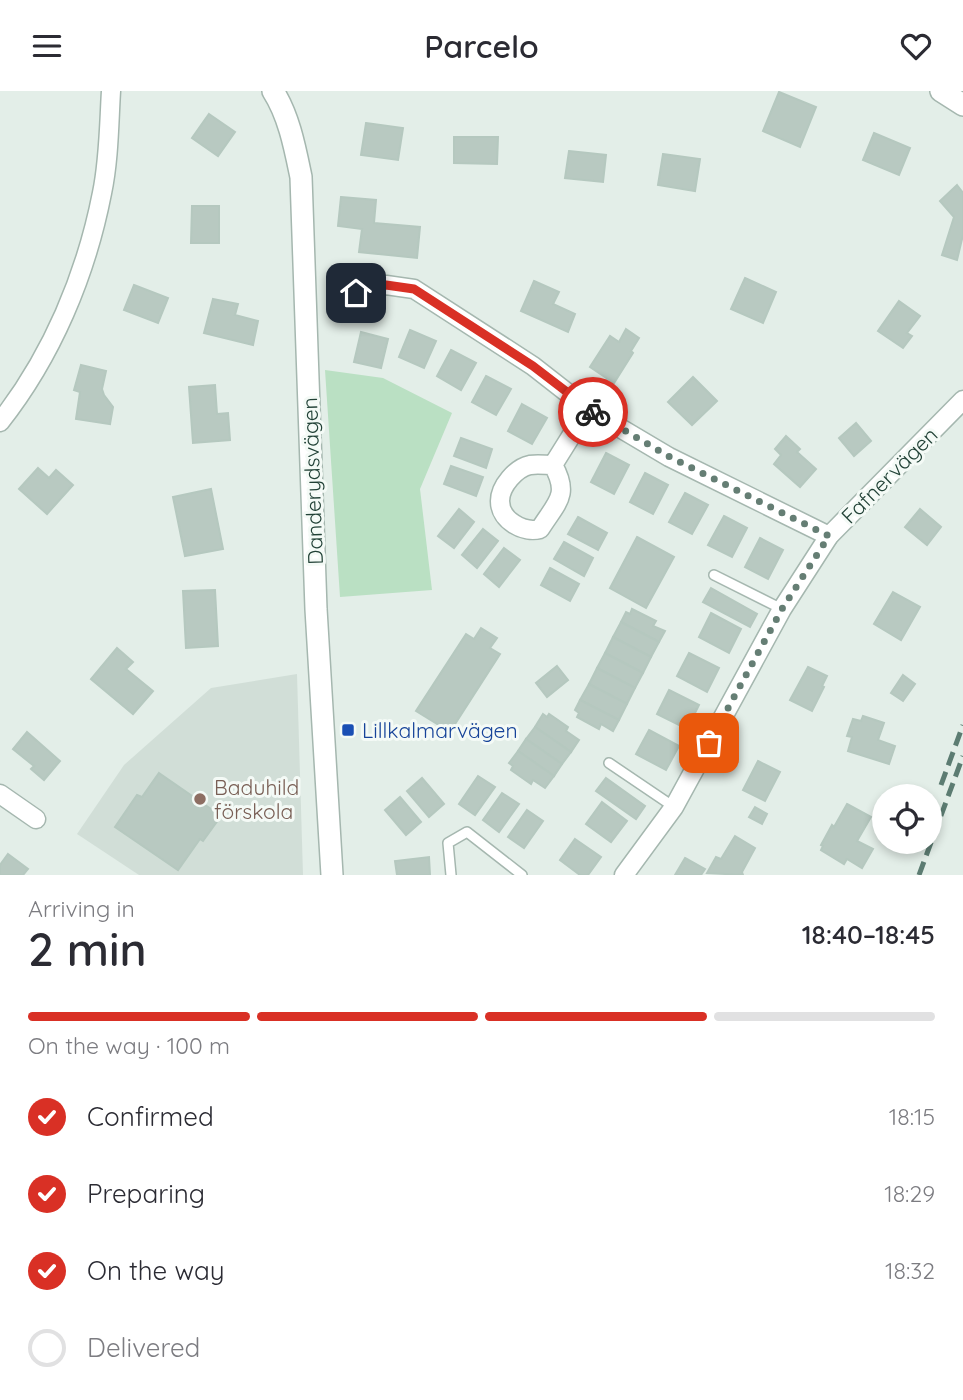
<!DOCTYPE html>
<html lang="en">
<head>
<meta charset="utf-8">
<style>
	body { margin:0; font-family:Quicksand,sans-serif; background:#f7f7f7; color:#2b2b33; height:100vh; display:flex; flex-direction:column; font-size:26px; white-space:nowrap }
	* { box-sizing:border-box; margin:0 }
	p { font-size:23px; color:#7c7c81 }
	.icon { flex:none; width:38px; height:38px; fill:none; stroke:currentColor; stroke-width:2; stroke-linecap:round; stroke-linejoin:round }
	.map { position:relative; height:784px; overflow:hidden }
	.drawer { display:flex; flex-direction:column; background:#fff; flex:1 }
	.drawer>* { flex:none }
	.tools { position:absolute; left:872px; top:693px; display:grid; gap:14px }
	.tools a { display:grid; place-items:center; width:70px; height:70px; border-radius:50%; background:#fff; box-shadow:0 4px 10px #0003; font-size:35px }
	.pin { position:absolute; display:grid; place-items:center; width:60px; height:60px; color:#fff; margin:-30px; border-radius:14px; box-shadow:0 4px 10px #0006 }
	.courier { position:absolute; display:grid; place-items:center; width:70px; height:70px; margin:-35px; border:5px solid #d93025; border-radius:50%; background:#fff; color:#222; box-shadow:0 2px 9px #0007 }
	.overview em { font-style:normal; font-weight:600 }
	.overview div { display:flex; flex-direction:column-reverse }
	.overview { display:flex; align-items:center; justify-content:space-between; height:119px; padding:0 28px }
	h1 { font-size:46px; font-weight:600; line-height:52px }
	.bar { display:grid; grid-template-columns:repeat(4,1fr); gap:10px 7px; align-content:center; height:84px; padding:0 28px }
	.bar i { height:9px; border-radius:5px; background:#e1e1e2 }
	.bar .current { background:#d93025 }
	.bar p { grid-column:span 4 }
	ol { padding:0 28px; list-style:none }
	li { display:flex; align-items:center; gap:21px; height:77px }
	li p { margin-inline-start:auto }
	li .icon { padding:7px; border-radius:50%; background:#d93025; color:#fff; stroke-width:4 }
	li:last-child { color:#7c7c81 }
	li i { width:38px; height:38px; border:4px solid #e1e1e2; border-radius:50% }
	header { display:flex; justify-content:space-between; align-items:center; height:91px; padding:0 28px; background:#fff; font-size:32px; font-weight:600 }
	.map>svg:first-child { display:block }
	.built { fill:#d1ded7 }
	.green { fill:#bae0c3 }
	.building { fill:#b8c9c1; stroke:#b5c8bf; stroke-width:2 }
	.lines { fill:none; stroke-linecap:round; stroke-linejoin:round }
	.service-casing { stroke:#a5b7af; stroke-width:12 }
	.minor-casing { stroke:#a5b7af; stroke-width:21 }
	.tertiary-casing { stroke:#a5b7af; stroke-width:24 }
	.service { stroke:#fff; stroke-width:9 }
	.minor { stroke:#fff; stroke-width:18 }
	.tertiary { stroke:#fff; stroke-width:21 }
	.rail { stroke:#5c7c72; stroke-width:5; stroke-dasharray:14 7; stroke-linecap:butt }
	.done { stroke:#657e74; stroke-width:7; stroke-dasharray:0 12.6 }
	.route { stroke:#d93025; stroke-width:9 }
	.transit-dot { fill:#1a4fb4; stroke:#f4faf6; stroke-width:2.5 }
	.education-dot { fill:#8d6e63; stroke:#f4faf6; stroke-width:2.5 }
	.labels { text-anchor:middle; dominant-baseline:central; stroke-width:6; stroke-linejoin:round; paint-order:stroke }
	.street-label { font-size:21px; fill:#214136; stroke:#f4faf6 }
	.transit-label { font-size:21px; fill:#164399; stroke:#f4faf6; text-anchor:start }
	.education-label { font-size:21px; fill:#785e54; stroke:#f4faf6; text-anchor:start }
</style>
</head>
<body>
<header><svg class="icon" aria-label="menu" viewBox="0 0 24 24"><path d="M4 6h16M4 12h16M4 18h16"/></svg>Parcelo<svg class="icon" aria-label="heart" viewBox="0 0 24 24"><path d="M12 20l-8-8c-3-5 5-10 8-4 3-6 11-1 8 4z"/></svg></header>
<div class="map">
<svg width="963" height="784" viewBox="0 0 963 784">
	<rect width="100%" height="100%" fill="#e3eee8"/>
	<polygon class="built" points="297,583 303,784 139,784 77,743 124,674 211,597"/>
	<polygon class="green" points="325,279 383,287 452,322 420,398 432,499 340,506"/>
	<g class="building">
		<polygon points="779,1 816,16 800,56 763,40"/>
		<polygon points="209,23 235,41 218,65 192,47"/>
		<polygon points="366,32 403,37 398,69 361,64"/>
		<polygon points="874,42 910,57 899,84 863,69"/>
		<polygon points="454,46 498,46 497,73 454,72"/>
		<polygon points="569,60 606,64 603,91 565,87"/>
		<polygon points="663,63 700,68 695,100 658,94"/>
		<polygon points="957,94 963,102 963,144 957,169 942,164 954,126 940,110"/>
		<polygon points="341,106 376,109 374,132 420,136 417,167 359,161 362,138 338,135"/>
		<polygon points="192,115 219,115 219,152 191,152"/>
		<polygon points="745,187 776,201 763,232 731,218"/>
		<polygon points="534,190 559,201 553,213 575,223 568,241 521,220"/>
		<polygon points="134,194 168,207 158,232 124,219"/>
		<polygon points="213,208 238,213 235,224 258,230 253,254 204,242"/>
		<polygon points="899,210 920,225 907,242 912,245 903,257 878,240"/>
		<polygon points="626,238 639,247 631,260 633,262 614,292 590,276 610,245 619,251"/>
		<polygon points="410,239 436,250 424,277 399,266"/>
		<polygon points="361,241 388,248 381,277 354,271"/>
		<polygon points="451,259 476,272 461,299 437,285"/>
		<polygon points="81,274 106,280 102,298 104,304 113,316 110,333 76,328 80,301 74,299"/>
		<polygon points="486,285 511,298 496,324 472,311"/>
		<polygon points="693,286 717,310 692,334 668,311"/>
		<polygon points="215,294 217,323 228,322 230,349 193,352 189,296"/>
		<polygon points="522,313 547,327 532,353 508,340"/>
		<polygon points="856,332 871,350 854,365 839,347"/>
		<polygon points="786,345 800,358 797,361 816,378 800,396 774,373 781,364 775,358"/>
		<polygon points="461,347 492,358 486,377 454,365"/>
		<polygon points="606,362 629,374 614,403 591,391"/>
		<polygon points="451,375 483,386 476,405 444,393"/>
		<polygon points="38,377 49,387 56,379 73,394 47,423 19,398"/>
		<polygon points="645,382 668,394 653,423 630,411"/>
		<polygon points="211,398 223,458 185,465 173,406"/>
		<polygon points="685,402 708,414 692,443 669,431"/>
		<polygon points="459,418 474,431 454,457 438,445"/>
		<polygon points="920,418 941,436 927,454 905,436"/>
		<polygon points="724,425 747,437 732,466 708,454"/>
		<polygon points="578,426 607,442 598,459 568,443"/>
		<polygon points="483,438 498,450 477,477 462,464"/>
		<polygon points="637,446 674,466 646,517 610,497"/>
		<polygon points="760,447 783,459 768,488 745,476"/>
		<polygon points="564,451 593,467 584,485 554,468"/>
		<polygon points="504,457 520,469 499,496 484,483"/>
		<polygon points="550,477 579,493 570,510 541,494"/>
		<polygon points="711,497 757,523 750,536 703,511"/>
		<polygon points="215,499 218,555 186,557 183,500"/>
		<polygon points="893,501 920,516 901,549 874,533"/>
		<polygon points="632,518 656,530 653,535 665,540 659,551 621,531 626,521 630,523"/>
		<polygon points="711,522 741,538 729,562 699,546"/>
		<polygon points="621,531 659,551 651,566 613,546"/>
		<polygon points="481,537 497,547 490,557 500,563 450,641 416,620 466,543 474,548"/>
		<polygon points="613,546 651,566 643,582 605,562"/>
		<polygon points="117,557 133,571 126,578 153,600 133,623 91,588"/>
		<polygon points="605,562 643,582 635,597 597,577"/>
		<polygon points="689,562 719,577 707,601 677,585"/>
		<polygon points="557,575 568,589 547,606 536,592"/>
		<polygon points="808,576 827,585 822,595 824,596 812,620 790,609"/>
		<polygon points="597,577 635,597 627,613 589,593"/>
		<polygon points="903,584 915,593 903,610 891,602"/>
		<polygon points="589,593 627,613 619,629 580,609"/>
		<polygon points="669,599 699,614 687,638 657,623"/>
		<polygon points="580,609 619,629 613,640 601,633 599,638 577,626 579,622 575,619"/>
		<polygon points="543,623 547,626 549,623 568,636 566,640 579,649 571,661 535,636"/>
		<polygon points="863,625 884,632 878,649 895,655 889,673 848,660 852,646 847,645 853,628 861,630"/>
		<polygon points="535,636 571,661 562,673 526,648"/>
		<polygon points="649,639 679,655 666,679 636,663"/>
		<polygon points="27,641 60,670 44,689 31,678 34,675 13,658"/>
		<polygon points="526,648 562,673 554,685 518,660"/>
		<polygon points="518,660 554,685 545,697 533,689 531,693 511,679 513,675 509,672"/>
		<polygon points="758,670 780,681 765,710 743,699"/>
		<polygon points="159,682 221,725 203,750 200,748 178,779 115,736 137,704 142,706"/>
		<polygon points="478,685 495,696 475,724 459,713"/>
		<polygon points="422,687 444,713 429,726 407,700"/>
		<polygon points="606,687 645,715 636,728 596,700"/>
		<polygon points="502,702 519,713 499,741 483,729"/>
		<polygon points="400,706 421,731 406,744 385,719"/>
		<polygon points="602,711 627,730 611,751 586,733"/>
		<polygon points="847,713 871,726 857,750 873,758 862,777 847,768 844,773 821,759 823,755 821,754 832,734 834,736"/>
		<polygon points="755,716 767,723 762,733 749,726"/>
		<polygon points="527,719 543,730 524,757 508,746"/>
		<polygon points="735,745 755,757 742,781 743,784 707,782 716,766 721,768"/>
		<polygon points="575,748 601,766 588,784 580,784 560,769"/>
		<polygon points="8,763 28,778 23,784 0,784 0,774"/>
		<polygon points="429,766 430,784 397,784 395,770"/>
		<polygon points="685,767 705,778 701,784 675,784"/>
	</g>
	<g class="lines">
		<g class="service-casing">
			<g id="service">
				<polyline points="714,484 782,518"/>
				<polyline points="609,672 674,716"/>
				<polyline points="451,784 448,752 467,741 522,784"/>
			</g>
		</g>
		<g class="minor-casing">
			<g id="minor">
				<polyline points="356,202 386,194 414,198 533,275 588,318 669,366 829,445"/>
				<path d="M0 331C52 265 86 184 102 102 109 69 109 33 111 0"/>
				<path d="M553 374C570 404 557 411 540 438 524 442 500 430 500 410 500 395 516 377 530 374 537 373 546 374 553 374L588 318"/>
				<polyline points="0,703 36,728"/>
				<polyline points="624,784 674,716 782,518 829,445 963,309"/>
			</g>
		</g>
		<g class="tertiary-casing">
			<g id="tertiary">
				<path d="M273 0C289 25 295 57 301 86L316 518 332 784"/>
				<polyline points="941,0 963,14"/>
			</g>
		</g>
		<use href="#service" class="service"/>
		<use href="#minor" class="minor"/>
		<use href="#tertiary" class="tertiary"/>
		<g class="rail">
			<polyline points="941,694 963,634"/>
			<polyline points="919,784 963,665"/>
		</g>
	</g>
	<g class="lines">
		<polyline class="done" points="593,321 670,366 829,445 782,518 709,652"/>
		<polyline class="route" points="356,202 386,194 414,198 533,275 593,321"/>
	</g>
	<rect class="transit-dot" x="341" y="632" width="14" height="14" rx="3.5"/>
	<circle class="education-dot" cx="200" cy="708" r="7"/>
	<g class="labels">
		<g class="street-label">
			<text transform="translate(889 384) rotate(-45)">Fafnervägen</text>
			<text transform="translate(312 390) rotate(-92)">Danderydsvägen</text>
		</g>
		<g class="transit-label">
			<text x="362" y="639">Lillkalmarvägen</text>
		</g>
		<g class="education-label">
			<text x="214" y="696">Baduhild<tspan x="214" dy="24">förskola</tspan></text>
		</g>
	</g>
</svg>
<div class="tools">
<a><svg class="icon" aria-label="locate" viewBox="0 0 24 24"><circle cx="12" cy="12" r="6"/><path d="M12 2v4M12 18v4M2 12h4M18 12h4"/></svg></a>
</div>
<div class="pin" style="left:709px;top:652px;background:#ea580c"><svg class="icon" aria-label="bag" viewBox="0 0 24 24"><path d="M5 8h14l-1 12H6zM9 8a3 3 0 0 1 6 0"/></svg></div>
<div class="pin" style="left:356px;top:202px;background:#1f2937"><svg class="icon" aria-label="home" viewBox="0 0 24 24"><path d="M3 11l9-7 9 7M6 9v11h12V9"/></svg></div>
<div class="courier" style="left:593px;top:321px"><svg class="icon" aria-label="bike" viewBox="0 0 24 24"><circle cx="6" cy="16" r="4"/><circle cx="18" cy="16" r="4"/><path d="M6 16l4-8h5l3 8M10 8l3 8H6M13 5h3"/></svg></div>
</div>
<section class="drawer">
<div class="overview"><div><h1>2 min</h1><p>Arriving in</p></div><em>18:40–18:45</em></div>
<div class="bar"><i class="current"></i><i class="current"></i><i class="current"></i><i></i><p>On the way · 100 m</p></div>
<ol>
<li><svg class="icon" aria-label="check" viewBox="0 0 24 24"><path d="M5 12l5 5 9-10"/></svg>Confirmed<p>18:15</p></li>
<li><svg class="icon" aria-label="check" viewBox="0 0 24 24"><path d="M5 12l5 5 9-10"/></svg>Preparing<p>18:29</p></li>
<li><svg class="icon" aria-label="check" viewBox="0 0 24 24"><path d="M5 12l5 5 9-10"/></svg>On the way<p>18:32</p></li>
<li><i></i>Delivered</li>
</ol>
</section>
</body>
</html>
